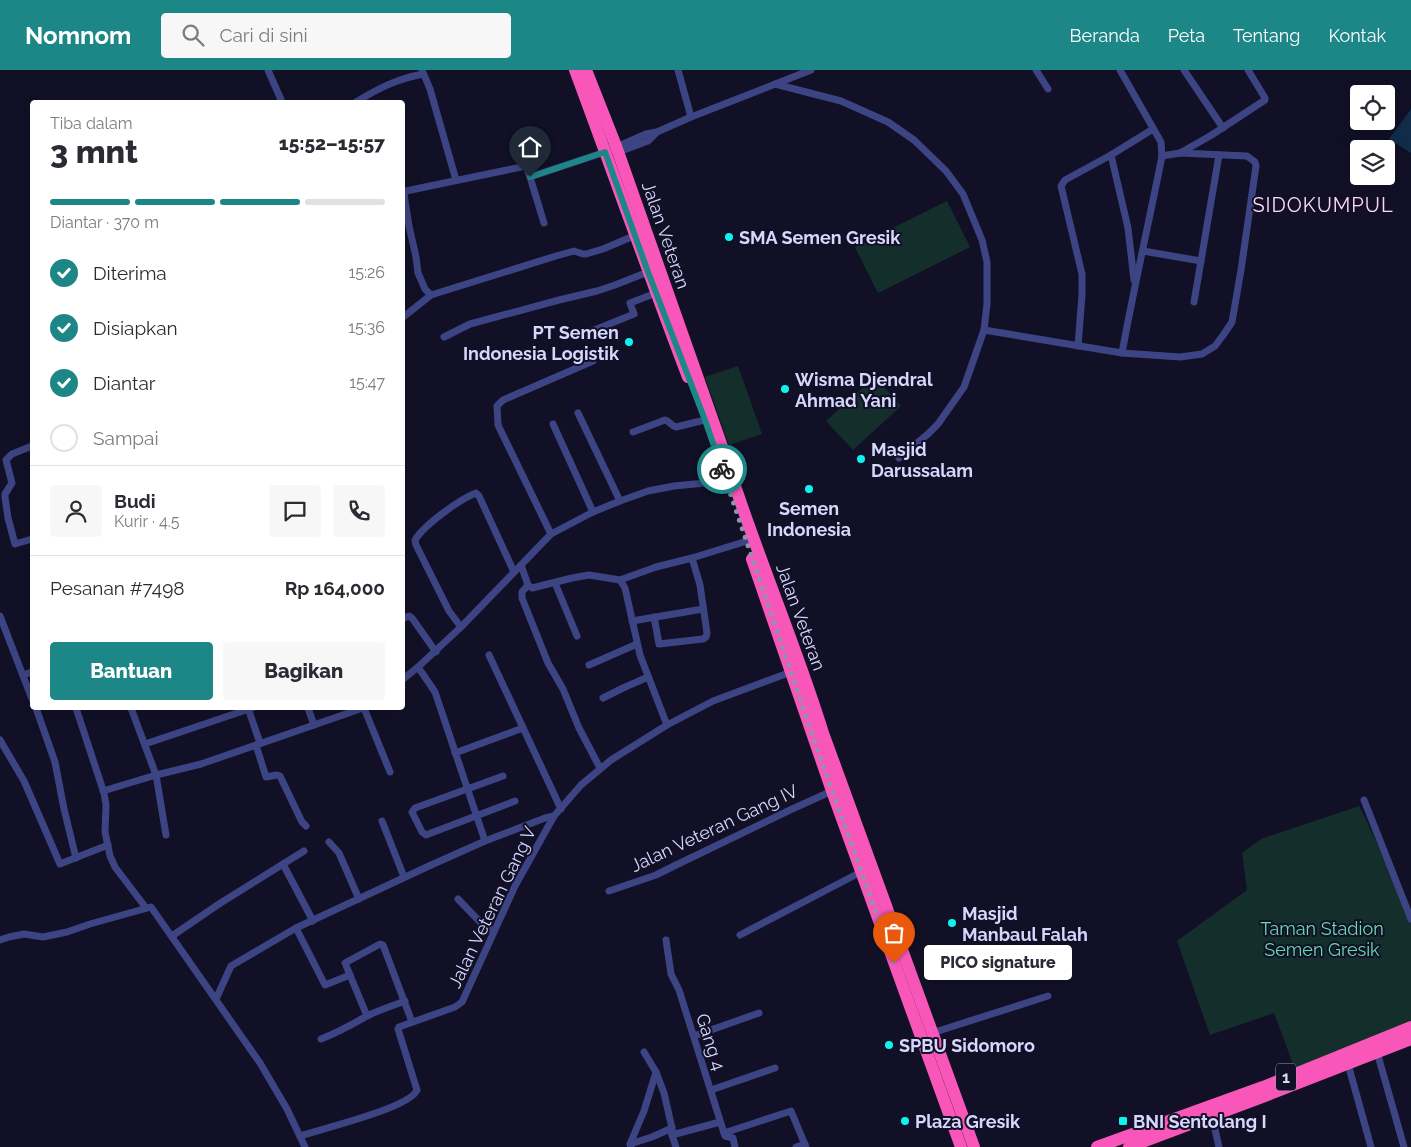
<!DOCTYPE html>
<html lang="id">
<head>
<meta charset="utf-8">
<style>
	body { margin:0; font-family:Raleway,sans-serif; background:#f7f7f7; color:#2b2b33; height:100vh; display:flex; flex-direction:column; font-size:19px; white-space:nowrap }
	* { box-sizing:border-box; margin:0 }
	p { font-size:16px; color:#7c7c81 }
	.icon { flex:none; width:28px; height:28px; fill:none; stroke:currentColor; stroke-width:2; stroke-linecap:round; stroke-linejoin:round }
	.map { position:relative; flex:1; overflow:hidden }
	.sheet { position:absolute; left:30px; top:30px; width:375px; height:610px; display:flex; flex-direction:column; background:#fff; border-radius:5px; box-shadow:0 5px 20px #0002 }
	.sheet>* { flex:none }
	.buttons { position:absolute; left:1350px; top:15px; display:grid; gap:10px }
	.buttons a { display:grid; place-items:center; width:45px; height:45px; border-radius:5px; background:#fff; box-shadow:0 5px 20px #0002; font-size:25px }
	.pin { position:absolute; display:grid; place-items:center; width:42px; height:42px; color:#fff; margin:-51px -21px; border-radius:50% 50% 50% 0; rotate:-45deg; box-shadow:0 0 5px #0007 }
	.pin .icon { rotate:45deg }
	.courier { position:absolute; display:grid; place-items:center; width:50px; height:50px; margin:-25px; border:4px solid #1d8687; border-radius:50%; background:#fff; color:#222; box-shadow:0 1px 6px #0007 }
	.bubble { position:absolute; height:35px; border-radius:5px; background:#fff; box-shadow:0 5px 20px #0002; font-size:16px; font-weight:800; line-height:35px; text-align:center }
	.head em { font-style:normal; font-weight:800 }
	.head div { display:flex; flex-direction:column-reverse }
	.head { display:flex; align-items:center; justify-content:space-between; height:85px; padding:0 20px }
	h1 { font-size:32px; font-weight:800; line-height:38px }
	.bar { display:grid; grid-template-columns:repeat(4,1fr); gap:8px 5px; align-content:center; height:60px; padding:0 20px }
	.bar i { height:6px; border-radius:4px; background:#e1e1e2 }
	.bar .on { background:#1d8687 }
	.bar p { grid-column:span 4 }
	.line { display:flex; align-items:center; gap:12px; padding:0 20px; border-top:1px solid #e1e1e2 }
	.line div { flex:1 }
	.round { display:grid; place-items:center; flex:none; width:52px; height:52px; border-radius:5px; background:#f7f7f7 }
	ol { padding:0 20px; list-style:none }
	li { display:flex; align-items:center; gap:15px; height:55px }
	li p { margin-inline-start:auto }
	li .icon { padding:5px; border-radius:50%; background:#1d8687; color:#fff; stroke-width:4 }
	li:last-child { color:#7c7c81 }
	li i { width:28px; height:28px; border:2px solid #e1e1e2; border-radius:50% }
	.action { display:flex; gap:10px; margin-top:auto; padding:10px 20px }
	.action a { flex:1; height:58px; border-radius:5px; background:#1d8687; color:#fff; font-size:20px; font-weight:800; line-height:58px; text-align:center }
	.action a+a { background:#f7f7f7; color:#2b2b33 }
	header { display:flex; align-items:center; gap:30px; box-sizing:border-box; height:70px; padding:0 25px; background:#1d8687; color:#fff }
	header strong { font-size:24px }
	nav { display:flex; gap:28px; margin-inline-start:auto; font-size:18px }
	.search { width:350px; height:45px; background:#f7f7f7; display:flex; align-items:center; gap:12px; box-sizing:border-box; padding:0 18px; border-radius:5px; color:#7c7c81; font-size:19px }
	.map>svg:first-child { display:block }
	.green { fill:#142f2b }
	.water { fill:#112d49 }
	.lines { fill:none; stroke-linecap:round; stroke-linejoin:round }
	.street { stroke:#3d4483; stroke-width:7 }
	.highway { stroke:#f857b9; stroke-width:12 }
	.done { stroke:#9291b2; stroke-width:5; stroke-dasharray:0 9 }
	.route { stroke:#1d8687; stroke-width:6 }
	.poi-dot { fill:#0bf5ee; stroke:#111026; stroke-width:2 }
	.labels { text-anchor:middle; dominant-baseline:central; stroke-width:4; stroke-linejoin:round; paint-order:stroke }
	.shield { fill:#111026; stroke:#9c9bbc; stroke-width:1 }
	.shield-label { font-size:16px; font-weight:bold; fill:#d7d7fd }
	.street-label { font-size:18px; fill:#d7d7fd; stroke:#111026 }
	.poi-label { font-size:18px; font-weight:bold; fill:#d7d7fd; stroke:#111026; text-anchor:start }
	.park-label { font-size:18px; fill:#65dbae; stroke:#111026 }
	.quarter-label { font-size:20px; letter-spacing:1px; fill:#fdd9f5; stroke:#111026 }
</style>
</head>
<body>
<header>
<strong>Nomnom</strong>
<div class="search"><svg class="icon" aria-label="search" viewBox="0 0 24 24"><circle cx="10" cy="10" r="6"/><path d="M15 15l6 6"/></svg>Cari di sini</div>
<nav><a>Beranda</a><a>Peta</a><a>Tentang</a><a>Kontak</a></nav>
</header>
<div class="map">
<svg width="1411" height="1077" viewBox="0 0 1411 1077">
	<rect width="100%" height="100%" fill="#111026"/>
	<g class="green">
		<polygon points="947,131 970,177 878,223 855,177"/>
		<polygon points="738,296 762,364 729,375 705,307"/>
		<polygon points="875,307 901,336 853,380 826,351"/>
		<polygon points="1359,736 1364,745 1411,849 1411,958 1296,1002 1274,943 1210,965 1177,871 1247,820 1242,783 1261,769"/>
	</g>
	<polygon class="water" points="1411,39 1411,83 1389,69"/>
	<g class="lines">
		<g class="street">
			<polyline points="268,0 282,32"/>
			<polyline points="422,0 430,19 456,110"/>
			<polyline points="678,0 691,47"/>
			<polyline points="1036,0 1048,19"/>
			<polyline points="1184,0 1223,58"/>
			<polyline points="775,14 841,31 888,52 914,70 946,101 963,124 982,170 987,192 987,234 984,260 964,317 938,354 928,364 899,388"/>
			<path d="M356 32C379 18 397 9 423 4"/>
			<polyline points="616,83 648,71 657,62"/>
			<polyline points="1180,83 1210,66 1265,30 1265,28 1248,0"/>
			<polyline points="1111,85 1128,158 1134,210"/>
			<polyline points="530,107 544,153"/>
			<polyline points="636,165 603,179 586,184 583,184 574,181 556,186 431,225 425,219 418,203 416,187 409,156 404,124 406,121 526,96 530,107 605,82 646,64 657,62 691,47 811,0"/>
			<polyline points="1143,181 1201,191"/>
			<polyline points="1194,232 1219,85"/>
			<polyline points="402,248 431,225"/>
			<path d="M984 260 1122 283C1134 217 1149 152 1162 86L1161 72 1120 0"/>
			<polyline points="582,265 634,244 630,233 656,223"/>
			<polyline points="444,267 470,254 559,230 597,221 615,215 648,202"/>
			<polyline points="1078,276 1082,225 1082,204 1061,116 1065,110 1111,85 1153,59"/>
			<polyline points="1122,283 1180,287 1202,284 1215,276 1224,264 1232,252 1241,200 1256,96 1255,92 1247,86 1180,83 1162,86"/>
			<polyline points="578,343 620,431"/>
			<polyline points="553,354 593,442"/>
			<path d="M633 362 665 350C670 351 671 356 676 357L705 350"/>
			<polyline points="32,376 12,384 6,390 12,413 5,424 5,427 8,448 15,474 32,469"/>
			<polyline points="551,464 498,355 497,336 503,330 593,291"/>
			<polyline points="521,495 528,515 532,518 572,508 589,505 620,510 625,518 640,585 667,655"/>
			<polyline points="620,510 656,497 692,488 747,471"/>
			<polyline points="555,513 577,566"/>
			<polyline points="528,515 522,522 522,528 548,593 563,619 579,658 600,698"/>
			<polyline points="0,546 32,629"/>
			<polyline points="654,547 659,574 703,569 706,567 707,563 700,515 692,488"/>
			<polyline points="402,549 409,546 412,548 436,582"/>
			<polyline points="632,551 703,539"/>
			<path d="M461 557 449 541 416 475 415 470C424 455 460 429 476 423L479 426 514 502"/>
			<polyline points="489,585 561,739"/>
			<polyline points="589,595 637,574"/>
			<polyline points="418,597 431,616 435,622 485,771"/>
			<polyline points="23,605 32,602"/>
			<polyline points="402,610 418,597 461,557 551,464 593,442 620,431 648,421 674,416 726,411"/>
			<polyline points="603,628 623,618 648,607"/>
			<polyline points="36,638 55,692 64,739 76,788"/>
			<polyline points="76,638 104,723 106,735 105,762 110,786 115,797 146,838"/>
			<polyline points="131,638 156,705 166,765"/>
			<polyline points="248,638 260,673"/>
			<polyline points="308,638 314,655"/>
			<polyline points="364,638 390,702"/>
			<polyline points="0,670 24,711 60,794 108,775"/>
			<polyline points="145,674 252,638"/>
			<polyline points="256,675 266,707 277,705 280,706 302,752 306,756"/>
			<polyline points="455,683 523,658"/>
			<polyline points="503,706 415,738 412,742 422,762 426,765 515,731"/>
			<polyline points="103,721 156,705 201,694 363,638"/>
			<polyline points="1364,730 1411,849"/>
			<polyline points="382,751 404,807"/>
			<polyline points="329,772 339,783 359,829"/>
			<polyline points="283,794 313,851"/>
			<polyline points="609,821 656,805 674,796 790,740 832,721"/>
			<polyline points="458,829 482,854 493,861"/>
			<polyline points="296,858 325,915 350,905"/>
			<polyline points="740,865 861,802"/>
			<polyline points="172,866 219,834 304,781"/>
			<polyline points="0,870 9,867 24,864 43,867 67,862 90,854 151,837 260,993 287,1039 305,1077"/>
			<polyline points="666,870 671,904 679,920 724,1063 725,1066 733,1068 735,1077"/>
			<polyline points="216,929 231,896 296,858 429,796 485,771 545,748 554,746"/>
			<polyline points="367,946 345,893 380,874 383,875 412,952"/>
			<polyline points="932,963 1048,926"/>
			<polyline points="694,966 759,943"/>
			<path d="M321 969C339 962 351 955 367 946 379 940 392 936 405 931"/>
			<polyline points="1377,982 1404,1077"/>
			<polyline points="1348,994 1371,1077"/>
			<polyline points="711,1020 775,998"/>
			<polyline points="1212,1046 1219,1077"/>
			<polyline points="672,1058 672,1065 720,1052"/>
			<polyline points="724,1063 791,1041 806,1077"/>
			<polyline points="672,1065 676,1077"/>
			<path d="M300 1066C321 1059 410 1038 417 1020L398 959 399 957 455 937 462 932 515 816 554 746 581 715 611 690 667 655 713 631 791 602"/>
			<polyline points="630,1074 652,1067 672,1058 664,1023 656,1002 644,982"/>
			<polyline points="631,1077 630,1074 644,1041 656,1002"/>
			<polyline points="796,1077 805,1074"/>
		</g>
		<g class="highway">
			<path d="M575 0C613 102 649 205 688 307"/>
			<path d="M586 0 616 76 725 385C754 479 794 569 823 663L974 1077"/>
			<polyline points="752,489 832,721 961,1077"/>
			<polyline points="1097,1077 1263,1017 1411,957"/>
			<polyline points="1129,1077 1270,1024 1411,969"/>
		</g>
	</g>
	<g class="lines">
		<polyline class="done" points="722,399 813,667 894,893"/>
		<polyline class="route" points="530,107 605,82 648,202 705,350 722,399"/>
	</g>
	<g class="poi-dot">
		<circle cx="729" cy="167" r="5"/>
		<circle cx="629" cy="272" r="5"/>
		<circle cx="785" cy="319" r="5"/>
		<circle cx="861" cy="389" r="5"/>
		<circle cx="809" cy="419" r="5"/>
		<circle cx="952" cy="853" r="5"/>
		<circle cx="889" cy="975" r="5"/>
		<circle cx="905" cy="1051" r="5"/>
		<rect x="1118" y="1046" width="10" height="10" rx="2.5"/>
	</g>
	<g class="labels">
		<rect class="shield" x="1276" y="993.5" width="20" height="27" rx="4"/>
		<g class="shield-label">
			<text x="1286" y="1007">1</text>
		</g>
		<g class="street-label">
			<text transform="translate(666 165) rotate(71)">Jalan Veteran</text>
			<text transform="translate(801 547) rotate(70)">Jalan Veteran</text>
			<text transform="translate(714 758) rotate(-25)">Jalan Veteran Gang IV</text>
			<text transform="translate(492 837) rotate(-64)">Jalan Veteran Gang V</text>
			<text transform="translate(711 972) rotate(72)">Gang 4</text>
		</g>
		<g class="poi-label">
			<text x="739" y="167">SMA Semen Gresik</text>
			<text x="619" y="262" text-anchor="end">PT Semen<tspan x="619" dy="21">Indonesia Logistik</tspan></text>
			<text x="795" y="309">Wisma Djendral<tspan x="795" dy="21">Ahmad Yani</tspan></text>
			<text x="871" y="379">Masjid<tspan x="871" dy="21">Darussalam</tspan></text>
			<text x="809" y="438" text-anchor="middle">Semen<tspan x="809" dy="21">Indonesia</tspan></text>
			<text x="962" y="843">Masjid<tspan x="962" dy="21">Manbaul Falah</tspan></text>
			<text x="899" y="975">SPBU Sidomoro</text>
			<text x="915" y="1051">Plaza Gresik</text>
			<text x="1133" y="1051">BNI Sentolang I</text>
		</g>
		<g class="park-label">
			<text x="1322" y="858">Taman Stadion<tspan x="1322" dy="21">Semen Gresik</tspan></text>
		</g>
		<g class="quarter-label">
			<text x="1323" y="135">SIDOKUMPUL</text>
		</g>
	</g>
</svg>
<div class="buttons">
<a><svg class="icon" aria-label="locate" viewBox="0 0 24 24"><circle cx="12" cy="12" r="6"/><path d="M12 2v4M12 18v4M2 12h4M18 12h4"/></svg></a>
<a><svg class="icon" aria-label="layers" viewBox="0 0 24 24"><path d="M12 4l9 5-9 5-9-5zM3 14l9 5 9-5"/></svg></a>
</div>
<div class="pin" style="left:894px;top:893px;background:#ea580c"><svg class="icon" aria-label="bag" viewBox="0 0 24 24"><path d="M5 8h14l-1 12H6zM9 8a3 3 0 0 1 6 0"/></svg></div>
<div class="pin" style="left:530px;top:107px;background:#1f2937"><svg class="icon" aria-label="home" viewBox="0 0 24 24"><path d="M3 11l9-7 9 7M6 9v11h12V9"/></svg></div>
<div class="courier" style="left:722px;top:399px"><svg class="icon" aria-label="bike" viewBox="0 0 24 24"><circle cx="6" cy="16" r="4"/><circle cx="18" cy="16" r="4"/><path d="M6 16l4-8h5l3 8M10 8l3 8H6M13 5h3"/></svg></div>
<div class="bubble" style="left:924px;top:875px;width:148px">PICO signature</div>
<section class="sheet">
<div class="head"><div><h1>3 mnt</h1><p>Tiba dalam</p></div><em>15:52–15:57</em></div>
<div class="bar"><i class="on"></i><i class="on"></i><i class="on"></i><i></i><p>Diantar · 370 m</p></div>
<ol>
<li><svg class="icon" aria-label="check" viewBox="0 0 24 24"><path d="M5 12l5 5 9-10"/></svg>Diterima<p>15:26</p></li>
<li><svg class="icon" aria-label="check" viewBox="0 0 24 24"><path d="M5 12l5 5 9-10"/></svg>Disiapkan<p>15:36</p></li>
<li><svg class="icon" aria-label="check" viewBox="0 0 24 24"><path d="M5 12l5 5 9-10"/></svg>Diantar<p>15:47</p></li>
<li><i></i>Sampai</li>
</ol>
<div class="line" style="height:90px"><a class="round"><svg class="icon" aria-label="person" viewBox="0 0 24 24"><circle cx="12" cy="8" r="4"/><path d="M4 21q1-7 8-7t8 7"/></svg></a><div><b>Budi</b><p>Kurir · 4.5</p></div><a class="round"><svg class="icon" aria-label="chat" viewBox="0 0 24 24"><path d="M4 5h16v11H9l-5 4z"/></svg></a><a class="round"><svg class="icon" aria-label="phone" viewBox="0 0 24 24"><path d="M5 4h4l2 5-3 2q2 4 5 5l2-3 5 2v4C11 20 4 13 5 4z"/></svg></a></div>
<div class="line" style="height:65px"><div>Pesanan #7498</div><b>Rp 164,000</b></div>
<div class="action"><a>Bantuan</a><a>Bagikan</a></div>
</section>
</div>
</body>
</html>
